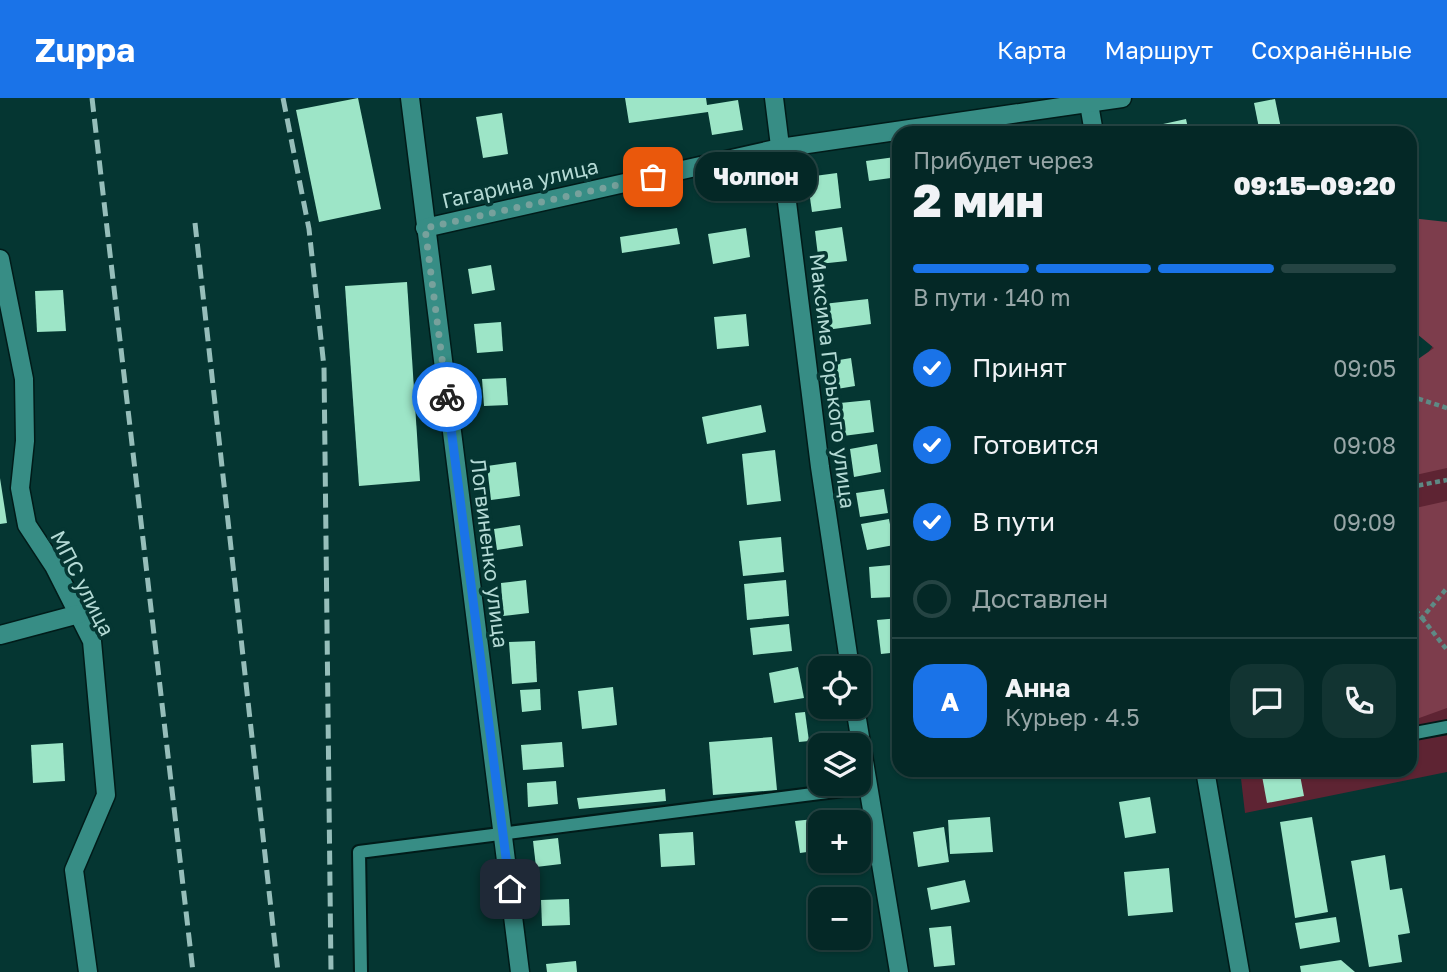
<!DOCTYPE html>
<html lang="ru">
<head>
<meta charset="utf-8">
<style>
	body { margin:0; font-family:"Golos Text",sans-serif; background:#123432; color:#f1f3f6; height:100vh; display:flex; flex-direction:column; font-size:26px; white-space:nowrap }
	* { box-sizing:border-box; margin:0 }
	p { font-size:23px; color:#97a6a7 }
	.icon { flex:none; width:38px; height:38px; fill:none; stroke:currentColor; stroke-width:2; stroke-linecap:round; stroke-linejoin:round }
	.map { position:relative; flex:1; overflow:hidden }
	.details { position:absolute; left:892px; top:28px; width:525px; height:651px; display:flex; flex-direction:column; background:#042826; border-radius:21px; box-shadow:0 2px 5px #0004,0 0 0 2px #254443 }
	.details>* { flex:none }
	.fabs { position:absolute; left:808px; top:558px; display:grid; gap:14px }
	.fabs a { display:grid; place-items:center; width:63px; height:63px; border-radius:14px; background:#042826; box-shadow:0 2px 5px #0004,0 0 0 2px #254443; font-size:35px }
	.pin { position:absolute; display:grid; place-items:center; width:60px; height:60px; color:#fff; margin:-30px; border-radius:14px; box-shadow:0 4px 10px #0006 }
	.courier { position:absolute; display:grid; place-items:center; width:70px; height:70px; margin:-35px; border:5px solid #1a73e8; border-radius:50%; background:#fff; color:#222; box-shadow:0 2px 9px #0007 }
	.bubble { position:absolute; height:49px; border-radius:21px; background:#042826; box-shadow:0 2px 5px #0004,0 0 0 2px #254443; font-size:23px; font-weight:800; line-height:49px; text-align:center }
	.head em { font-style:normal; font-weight:800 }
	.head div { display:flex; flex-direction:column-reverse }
	.head { display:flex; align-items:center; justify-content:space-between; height:119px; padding:0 21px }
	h1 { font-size:46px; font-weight:800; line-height:52px }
	.bar { display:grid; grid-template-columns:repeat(4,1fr); gap:10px 7px; align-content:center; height:84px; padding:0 21px }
	.bar i { height:9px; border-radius:5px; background:#254443 }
	.bar .current { background:#1a73e8 }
	.bar p { grid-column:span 4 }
	.line { display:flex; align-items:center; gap:18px; padding:0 21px; border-top:2px solid #254443 }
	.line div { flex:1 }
	.round { display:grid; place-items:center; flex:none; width:74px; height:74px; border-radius:21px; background:#123432 }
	ol { padding:0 21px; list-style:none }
	li { display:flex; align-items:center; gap:21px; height:77px }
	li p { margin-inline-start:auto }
	li .icon { padding:7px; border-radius:50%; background:#1a73e8; color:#fff; stroke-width:4 }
	li:last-child { color:#97a6a7 }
	li i { width:38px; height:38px; border:4px solid #254443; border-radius:50% }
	header { display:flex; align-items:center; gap:42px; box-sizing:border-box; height:98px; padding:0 35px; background:#1a73e8; color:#fff }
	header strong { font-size:33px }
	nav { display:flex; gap:38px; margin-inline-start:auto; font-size:24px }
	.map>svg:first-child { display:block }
	.green { fill:#5e2433 }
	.forest { fill:#7d3d4c }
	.building { fill:#9de5c7 }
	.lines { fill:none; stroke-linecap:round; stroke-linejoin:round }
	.lane-casing { stroke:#011b19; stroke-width:16 }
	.street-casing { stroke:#011b19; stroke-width:21 }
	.path { stroke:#5e8a85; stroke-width:4.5; stroke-dasharray:5 3.5; stroke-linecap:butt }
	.lane { stroke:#378d85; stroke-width:12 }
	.street { stroke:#378d85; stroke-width:18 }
	.rail { stroke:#96beba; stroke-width:5; stroke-dasharray:14 7; stroke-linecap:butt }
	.done { stroke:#77a19c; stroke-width:7; stroke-dasharray:0 12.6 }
	.route { stroke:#1a73e8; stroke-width:9 }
	.labels { text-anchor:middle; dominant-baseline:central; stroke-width:7; stroke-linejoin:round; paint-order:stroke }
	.street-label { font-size:21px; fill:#b4dad5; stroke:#053632 }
</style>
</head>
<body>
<header>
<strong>Zuppa</strong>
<nav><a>Карта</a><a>Маршрут</a><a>Сохранённые</a></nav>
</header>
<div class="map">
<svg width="1447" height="874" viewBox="0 0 1447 874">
	<rect width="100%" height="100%" fill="#053632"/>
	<polygon class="green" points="1447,227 1447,674 1245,715 1240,672 1410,672 1411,280"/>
	<g class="forest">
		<polygon points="1411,120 1447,124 1447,370 1411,378 1411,266 1434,250 1411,231"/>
		<polygon points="1447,403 1447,610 1411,623 1411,411"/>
	</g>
	<g class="building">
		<polygon points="358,0 381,111 319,124 296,12"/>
		<polygon points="625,0 706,0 707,7 738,2 743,32 712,37 708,14 629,25"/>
		<polygon points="1275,1 1282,35 1260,35 1254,5"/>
		<polygon points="502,15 508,56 483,60 476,19"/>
		<polygon points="1186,21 1189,35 1155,35 1154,28"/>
		<polygon points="895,59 898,79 869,83 866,63"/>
		<polygon points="837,75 841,110 812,114 807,79"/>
		<polygon points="842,129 847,163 819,166 815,133"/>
		<polygon points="677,130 680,146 622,155 620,139"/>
		<polygon points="746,130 750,159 713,166 708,136"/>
		<polygon points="491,167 495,192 472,196 468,171"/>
		<polygon points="407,184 420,383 359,388 345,188"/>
		<polygon points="63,192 66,233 37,234 35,193"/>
		<polygon points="868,201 871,226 826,232 823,206"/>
		<polygon points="746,216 749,248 717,251 714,219"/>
		<polygon points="501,224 503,253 477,255 474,226"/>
		<polygon points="851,260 855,288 837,291 833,263"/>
		<polygon points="506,280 508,307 484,308 482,281"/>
		<polygon points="870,302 874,334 843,338 840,305"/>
		<polygon points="761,307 766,334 707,346 702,319"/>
		<polygon points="877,346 881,374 854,379 850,351"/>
		<polygon points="775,352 781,403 747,407 742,356"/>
		<polygon points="516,364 520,398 491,402 487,368"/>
		<polygon points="0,380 7,425 0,426"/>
		<polygon points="884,391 888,415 860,419 856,395"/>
		<polygon points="889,421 894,447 867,452 861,426"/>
		<polygon points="520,427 523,448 497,452 494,431"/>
		<polygon points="781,439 784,474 743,478 739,443"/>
		<polygon points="891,467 894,499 871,500 869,469"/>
		<polygon points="526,482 529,515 503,518 501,485"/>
		<polygon points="786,482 789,518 747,522 744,486"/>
		<polygon points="900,520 900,554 881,556 877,522"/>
		<polygon points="789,526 792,553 753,557 750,530"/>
		<polygon points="535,543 537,584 512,586 509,544"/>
		<polygon points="798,569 804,600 774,605 769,575"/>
		<polygon points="900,583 900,614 894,614 890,584"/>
		<polygon points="613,589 617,627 582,631 578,593"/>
		<polygon points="540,591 541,612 522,614 520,592"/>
		<polygon points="805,614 809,643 799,644 795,615"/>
		<polygon points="772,639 777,692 713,697 709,644"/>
		<polygon points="562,644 564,669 523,672 521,647"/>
		<polygon points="63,645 65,683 33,685 31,647"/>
		<polygon points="1299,672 1304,698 1267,705 1262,678"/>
		<polygon points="556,683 558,706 528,709 527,685"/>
		<polygon points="665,691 666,703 579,711 577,700"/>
		<polygon points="1150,699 1156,735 1125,740 1119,704"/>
		<polygon points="990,719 993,754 950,756 948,722"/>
		<polygon points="1312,719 1328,814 1295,820 1280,724"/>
		<polygon points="824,720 824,724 821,724 821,752 800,755 795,723"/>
		<polygon points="944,729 949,764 918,769 913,734"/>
		<polygon points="693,734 695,767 661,769 659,736"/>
		<polygon points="558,740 561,766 536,769 533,743"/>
		<polygon points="1385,757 1390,792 1402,790 1410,835 1398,837 1402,864 1369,869 1351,763"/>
		<polygon points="1169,770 1173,814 1128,818 1124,774"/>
		<polygon points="965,782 970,804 931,812 927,790"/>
		<polygon points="836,797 836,802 821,802 821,829 816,830 812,801"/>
		<polygon points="569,801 570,827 542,828 541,802"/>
		<polygon points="1336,819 1340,844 1300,851 1295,825"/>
		<polygon points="951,828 955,867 934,869 929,830"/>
		<polygon points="1341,862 1355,874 1301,874 1300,868"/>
		<polygon points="576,863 577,874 547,874 546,866"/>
	</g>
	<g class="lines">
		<g class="lane-casing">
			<g id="lane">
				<polyline points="1410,636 1447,629"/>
				<polyline points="361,874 359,754 867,689"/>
			</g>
		</g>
		<g class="street-casing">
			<g id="street">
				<polyline points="410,0 520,874"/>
				<polyline points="774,0 820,369 850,570"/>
				<polyline points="1088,0 1094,35"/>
				<polyline points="425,130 780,50 1122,0"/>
				<polyline points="0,161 24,281 25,343 20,390 27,427 54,468 92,543 106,697 74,772 88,874"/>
				<polyline points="0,537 79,516"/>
				<polyline points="855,609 899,874"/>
				<polyline points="1205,672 1240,874"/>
			</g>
		</g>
		<g class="path">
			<polyline points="1410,298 1447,310"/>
			<polyline points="1410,389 1447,382"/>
			<polyline points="1410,505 1422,520 1447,490"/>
			<polyline points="1422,520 1447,552"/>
		</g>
		<use href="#lane" class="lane"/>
		<use href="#street" class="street"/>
		<g class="rail">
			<polyline points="92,0 193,874"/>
			<polyline points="283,0 309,131 324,269 331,874"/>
			<polyline points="195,125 278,874"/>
		</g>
	</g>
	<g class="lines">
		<polyline class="done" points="447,299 425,130 653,79"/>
		<polyline class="route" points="447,299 510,791"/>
	</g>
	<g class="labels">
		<g class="street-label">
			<text transform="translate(520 85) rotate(-13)">Гагарина улица</text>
			<text transform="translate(833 283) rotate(83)">Максима Горького улица</text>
			<text transform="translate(490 455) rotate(83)">Логвиненко улица</text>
			<text transform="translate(83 485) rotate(63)">МПС улица</text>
		</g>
	</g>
</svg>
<div class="fabs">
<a><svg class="icon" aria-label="locate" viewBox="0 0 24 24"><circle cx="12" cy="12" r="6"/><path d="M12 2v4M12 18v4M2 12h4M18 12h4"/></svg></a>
<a><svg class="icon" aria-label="layers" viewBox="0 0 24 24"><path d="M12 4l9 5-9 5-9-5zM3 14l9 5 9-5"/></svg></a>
<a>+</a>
<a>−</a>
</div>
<div class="pin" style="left:653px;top:79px;background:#ea580c"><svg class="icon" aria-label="bag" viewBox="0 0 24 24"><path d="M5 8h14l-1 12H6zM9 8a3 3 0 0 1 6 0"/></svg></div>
<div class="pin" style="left:510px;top:791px;background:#1f2937"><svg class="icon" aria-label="home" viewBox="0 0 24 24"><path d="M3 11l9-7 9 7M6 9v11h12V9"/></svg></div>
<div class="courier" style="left:447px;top:299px"><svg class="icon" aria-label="bike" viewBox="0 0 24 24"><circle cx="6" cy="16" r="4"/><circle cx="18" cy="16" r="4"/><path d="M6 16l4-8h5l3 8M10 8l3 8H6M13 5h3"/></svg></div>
<div class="bubble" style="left:695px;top:54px;width:122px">Чолпон</div>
<section class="details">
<div class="head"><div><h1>2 мин</h1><p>Прибудет через</p></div><em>09:15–09:20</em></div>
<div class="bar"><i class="current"></i><i class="current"></i><i class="current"></i><i></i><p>В пути · 140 m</p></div>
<ol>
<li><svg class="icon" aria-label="check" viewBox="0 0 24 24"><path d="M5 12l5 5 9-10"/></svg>Принят<p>09:05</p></li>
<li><svg class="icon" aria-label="check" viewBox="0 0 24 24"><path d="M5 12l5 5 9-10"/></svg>Готовится<p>09:08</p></li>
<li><svg class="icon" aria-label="check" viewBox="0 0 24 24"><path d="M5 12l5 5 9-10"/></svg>В пути<p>09:09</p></li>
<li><i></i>Доставлен</li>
</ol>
<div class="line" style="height:126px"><b class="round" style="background:#1a73e8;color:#fff">А</b><div><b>Анна</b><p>Курьер · 4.5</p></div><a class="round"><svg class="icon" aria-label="chat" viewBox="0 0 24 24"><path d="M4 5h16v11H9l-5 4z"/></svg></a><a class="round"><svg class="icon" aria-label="phone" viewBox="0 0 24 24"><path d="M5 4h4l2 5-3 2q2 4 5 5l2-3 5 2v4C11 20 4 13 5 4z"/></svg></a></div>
</section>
</div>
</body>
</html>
